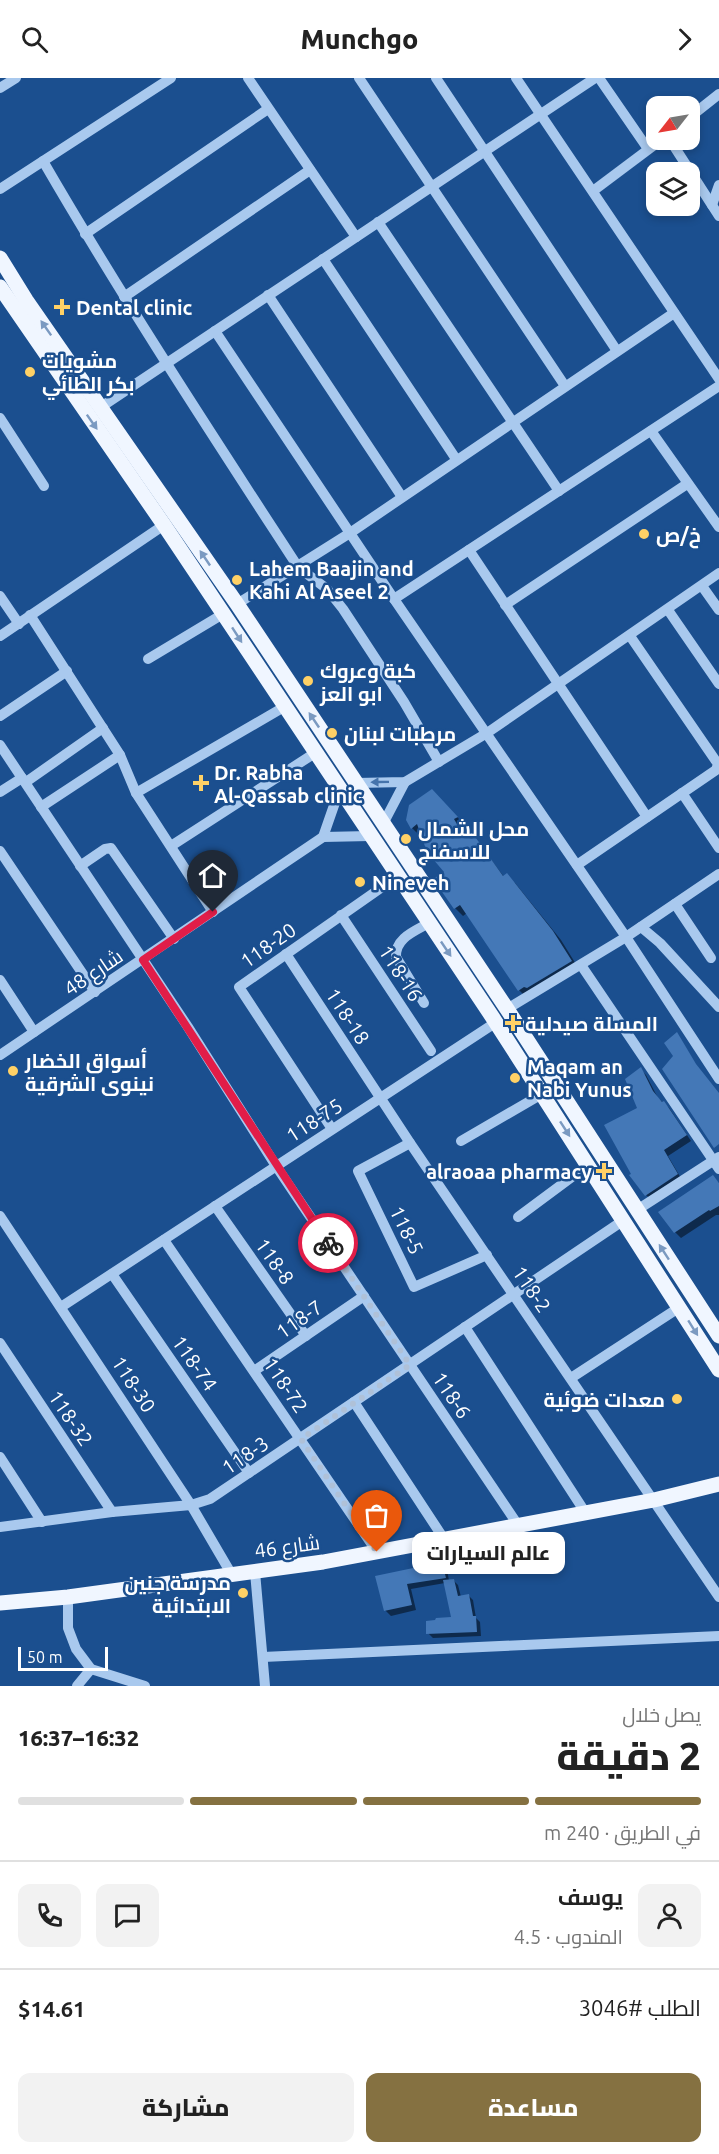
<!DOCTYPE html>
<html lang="ar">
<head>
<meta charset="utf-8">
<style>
	body { margin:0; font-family:Ubuntu,Cairo,sans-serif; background:#f2f2f2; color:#222; direction:rtl; height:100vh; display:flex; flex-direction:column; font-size:22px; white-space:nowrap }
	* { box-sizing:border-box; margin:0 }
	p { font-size:20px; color:#767676 }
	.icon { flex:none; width:33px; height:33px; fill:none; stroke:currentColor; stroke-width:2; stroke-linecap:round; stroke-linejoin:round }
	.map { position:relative; height:1608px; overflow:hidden; direction:ltr }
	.panel { display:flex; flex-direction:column; background:#fff; flex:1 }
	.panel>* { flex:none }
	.needle { width:39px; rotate:239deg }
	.fabs { position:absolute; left:646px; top:18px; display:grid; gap:12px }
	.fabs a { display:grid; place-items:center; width:54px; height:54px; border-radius:12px; background:#fff; box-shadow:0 3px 9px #0003; font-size:30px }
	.scale { position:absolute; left:18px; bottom:15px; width:90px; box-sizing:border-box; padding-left:6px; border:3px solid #fff; border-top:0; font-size:16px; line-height:21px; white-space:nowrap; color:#fff; -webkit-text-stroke:4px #1b4f8f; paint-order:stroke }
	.pin { position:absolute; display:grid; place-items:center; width:51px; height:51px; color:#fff; margin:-62px -26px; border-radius:50% 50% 50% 0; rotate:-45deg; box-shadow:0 0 6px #0007 }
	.pin .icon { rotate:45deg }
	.courier { position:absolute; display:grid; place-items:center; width:60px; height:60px; margin:-30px; border:4px solid #e11d48; border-radius:50%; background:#fff; color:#222; box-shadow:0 2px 8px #0007 }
	.bubble { position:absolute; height:42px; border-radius:12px; background:#fff; box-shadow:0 3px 9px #0003; font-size:20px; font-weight:800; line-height:42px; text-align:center; direction:rtl }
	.headline em { font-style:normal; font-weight:800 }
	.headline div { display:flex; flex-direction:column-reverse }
	.headline { display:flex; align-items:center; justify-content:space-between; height:102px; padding:0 18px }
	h1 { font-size:39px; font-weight:800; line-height:45px }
	.bar { display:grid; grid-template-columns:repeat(4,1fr); gap:9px 6px; align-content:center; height:72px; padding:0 18px }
	.bar i { height:8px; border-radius:4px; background:#e0e0e0 }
	.bar .selected { background:#857141 }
	.bar p { grid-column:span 4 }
	.line { display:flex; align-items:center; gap:15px; padding:0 18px; border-top:2px solid #e0e0e0 }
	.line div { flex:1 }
	.round { display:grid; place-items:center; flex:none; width:63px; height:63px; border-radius:12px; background:#f2f2f2 }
	.button { display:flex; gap:12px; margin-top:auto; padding:12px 18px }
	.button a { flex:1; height:69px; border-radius:12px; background:#857141; color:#fff; font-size:24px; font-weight:800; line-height:69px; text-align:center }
	.button a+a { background:#f2f2f2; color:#222 }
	header { display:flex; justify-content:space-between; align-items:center; height:78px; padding:0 18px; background:#fff; font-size:27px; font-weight:800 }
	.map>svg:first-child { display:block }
	.shadow { fill:#0007 }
	.building { fill:#4478b7 }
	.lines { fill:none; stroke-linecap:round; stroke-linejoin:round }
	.minor { stroke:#a9c9ee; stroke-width:10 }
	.major { stroke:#f0f6ff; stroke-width:15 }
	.oneway { fill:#7b9ac1 }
	.oneway2 { fill:#4674ac }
	.done { stroke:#afc1d8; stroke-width:6; stroke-dasharray:0 10.8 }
	.route { stroke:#e11d48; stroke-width:8 }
	.poi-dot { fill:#ffd166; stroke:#1b4f8f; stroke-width:2 }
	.labels { text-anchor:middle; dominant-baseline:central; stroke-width:5; stroke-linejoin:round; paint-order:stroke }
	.poi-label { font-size:20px; font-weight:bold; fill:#fff; stroke:#1b4f8f; text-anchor:start }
	.street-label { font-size:20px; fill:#fff; stroke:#1b4f8f }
</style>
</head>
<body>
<header><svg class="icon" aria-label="forward" viewBox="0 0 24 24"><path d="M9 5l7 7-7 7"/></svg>Munchgo<svg class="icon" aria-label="search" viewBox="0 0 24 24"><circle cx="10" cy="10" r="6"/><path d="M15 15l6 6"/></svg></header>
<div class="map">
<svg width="719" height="1608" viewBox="0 0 719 1608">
	<rect width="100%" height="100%" fill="#1b4f8f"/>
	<g class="shadow">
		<polygon points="432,713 465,747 460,749 466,758 471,755 504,799 515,805 561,862 579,891 527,920 519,912 467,835 463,838 455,830 446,795 422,756 420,758 412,750"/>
		<polygon points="640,991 646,997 658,1020 669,1030 691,1063 668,1078 682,1102 652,1122 646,1117 639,1031"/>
		<polygon points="713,1099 719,1105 719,1137 716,1137 681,1160 675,1154"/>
		<polygon points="442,1486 447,1491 449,1503 453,1502 458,1507 461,1519 468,1517 473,1522 476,1540 480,1544 481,1558 433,1560 428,1555 453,1540 445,1505 411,1511 416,1532 391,1538 385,1532 377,1499"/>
	</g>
	<g class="building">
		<polygon points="432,711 458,739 454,741 464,758 471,753 503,798 507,795 553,853 572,883 527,910 524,909 518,913 460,827 454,831 433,801 444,794 427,774 417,746 411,751 406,742 409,727"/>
		<polygon points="677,954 696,986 719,1015 719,1066 714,1070 662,991 673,978 664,965"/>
		<polygon points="641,989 653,1013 662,1024 664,1023 687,1057 664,1072 678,1096 645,1118 629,1097 631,1096 604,1047 637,1030 625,1001"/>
		<polygon points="713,1097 719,1105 719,1128 710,1133 709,1132 674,1155 658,1134"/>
		<polygon points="442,1484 446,1500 407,1506 412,1527 384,1533 375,1498"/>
		<polygon points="454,1501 458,1518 469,1516 473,1538 476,1538 477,1554 426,1556 426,1543 435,1542 436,1540 451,1539 443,1502"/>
	</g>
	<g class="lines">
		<g class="minor">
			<polyline points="248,0 356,159"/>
			<polyline points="359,0 565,308"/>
			<polyline points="436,0 617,273"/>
			<polyline points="516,0 719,301"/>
			<polyline points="599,0 648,71"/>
			<polyline points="0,10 16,0"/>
			<polyline points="690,39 719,16"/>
			<polyline points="670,62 719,138"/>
			<path d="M43 83C123 221 211 355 298 489L327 511 343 531 404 624 439 684"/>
			<polyline points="0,111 171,0"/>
			<polyline points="593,113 661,62"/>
			<polyline points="712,127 719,107"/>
			<polyline points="378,144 559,413"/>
			<polyline points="85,156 268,31"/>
			<polyline points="323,181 456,381"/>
			<polyline points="268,217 402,419"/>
			<polyline points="124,219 310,92"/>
			<polyline points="215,253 394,521 626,859 719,1001"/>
			<polyline points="101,329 595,0"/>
			<polyline points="0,340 44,408"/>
			<polyline points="651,353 719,449"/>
			<polyline points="469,472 647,739"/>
			<polyline points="702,508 719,532"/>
			<polyline points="0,518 19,546"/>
			<polyline points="394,521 719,308"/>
			<polyline points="237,526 350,455 674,235"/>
			<polyline points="505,527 687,406"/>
			<polyline points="668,532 719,606"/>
			<polyline points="30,537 120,677 136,715 213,834"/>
			<polyline points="0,558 164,447"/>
			<polyline points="148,581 223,536"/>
			<polyline points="0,638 67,593"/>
			<polyline points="0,667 188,949 276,1088 518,1447"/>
			<polyline points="26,704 103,650"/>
			<polyline points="356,705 405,704 487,655 719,495"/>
			<polyline points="0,714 22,700"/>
			<polyline points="136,715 284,629"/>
			<polyline points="682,715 719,770"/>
			<polyline points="41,729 120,677"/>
			<polyline points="383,746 405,704"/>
			<polyline points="323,759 339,713"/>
			<polyline points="323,759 370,758"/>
			<polyline points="171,768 315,675"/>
			<polyline points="0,773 95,914"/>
			<polyline points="577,787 716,692 718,686 630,558"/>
			<polyline points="80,788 105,771 111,770 174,861"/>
			<polyline points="675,826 711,880"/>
			<polyline points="341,837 431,973"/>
			<polyline points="641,849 660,865 719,929"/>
			<polyline points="286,876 410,1065 719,1519"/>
			<polyline points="581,887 719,1091"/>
			<polyline points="0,902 34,954"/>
			<path d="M424 925 396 879C395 860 415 853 429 845"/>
			<polyline points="507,931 626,859 719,796"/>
			<polyline points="0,977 323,759"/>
			<polyline points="332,1051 239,909 398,798"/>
			<polyline points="461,1063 542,1016"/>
			<polyline points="410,1065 358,1093 414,1209 487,1177"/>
			<polyline points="215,1128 306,1258"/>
			<polyline points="637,1132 719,1079"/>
			<polyline points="0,1138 191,1427 232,1497"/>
			<polyline points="518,1139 588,1087"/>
			<polyline points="164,1162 377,1474"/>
			<polyline points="112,1196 249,1395"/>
			<polyline points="61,1229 495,945"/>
			<polyline points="465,1249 585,1434"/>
			<polyline points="0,1265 112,1434"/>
			<polyline points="254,1293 364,1218"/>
			<polyline points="571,1300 680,1229"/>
			<polyline points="354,1324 444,1461"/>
			<polyline points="0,1379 42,1444"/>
			<polyline points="0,1449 112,1434 191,1427 210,1421 624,1142"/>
			<polyline points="255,1494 265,1608"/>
			<polyline points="68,1519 68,1550 76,1571 91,1591 145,1608"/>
			<polyline points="263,1579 719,1558"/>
			<polyline points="77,1608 91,1591"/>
		</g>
		<g class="major">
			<polyline points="0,180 26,222 237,526 507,931 719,1258"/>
			<polyline points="0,209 164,447 493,940 719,1292"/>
			<polyline points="0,1525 68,1519 323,1484 654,1422 719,1406"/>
		</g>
	</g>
	<defs><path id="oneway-solid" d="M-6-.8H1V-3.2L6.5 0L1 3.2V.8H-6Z" transform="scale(1.5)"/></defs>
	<g class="oneway">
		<use href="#oneway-solid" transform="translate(46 250) rotate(-125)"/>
		<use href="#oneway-solid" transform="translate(92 344) rotate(55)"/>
		<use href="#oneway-solid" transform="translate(205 480) rotate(-124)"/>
		<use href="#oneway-solid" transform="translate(237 557) rotate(57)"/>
		<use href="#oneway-solid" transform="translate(314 642) rotate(-124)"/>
		<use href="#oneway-solid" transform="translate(446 871) rotate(56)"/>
		<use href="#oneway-solid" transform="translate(565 1051) rotate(57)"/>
		<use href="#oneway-solid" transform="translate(664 1174) rotate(-123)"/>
		<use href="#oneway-solid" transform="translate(693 1250) rotate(58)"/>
	</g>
	<use class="oneway2" href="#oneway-solid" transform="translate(380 704) rotate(179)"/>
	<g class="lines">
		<polyline class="done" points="328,1165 410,1287 301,1361 377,1474"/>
		<polyline class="route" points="213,834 143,882 328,1165"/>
	</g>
	<g class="poi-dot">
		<path d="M59 220h6v6h6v6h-6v6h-6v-6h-6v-6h6z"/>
		<circle cx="30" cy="294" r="6"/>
		<circle cx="644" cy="456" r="6"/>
		<circle cx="237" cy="502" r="6"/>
		<circle cx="308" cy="603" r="6"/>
		<circle cx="332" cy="655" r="6"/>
		<path d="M198 696h6v6h6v6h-6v6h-6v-6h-6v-6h6z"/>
		<circle cx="406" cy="761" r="6"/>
		<circle cx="360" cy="804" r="6"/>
		<path d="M510 936h6v6h6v6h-6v6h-6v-6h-6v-6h6z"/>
		<circle cx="13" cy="993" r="6"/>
		<circle cx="515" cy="1000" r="6"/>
		<path d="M601 1084h6v6h6v6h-6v6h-6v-6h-6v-6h6z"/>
		<circle cx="677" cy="1321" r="6"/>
		<circle cx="243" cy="1515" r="6"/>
	</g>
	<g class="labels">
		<g class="poi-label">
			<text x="76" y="229">Dental clinic</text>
			<text x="42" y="282">مشويات<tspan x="42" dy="23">بكر الطائي</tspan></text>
			<text x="656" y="456">خ/ص</text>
			<text x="249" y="490">Lahem Baajin and<tspan x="249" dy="23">Kahi Al Aseel 2</tspan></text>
			<text x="320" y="592">كبة وعروك<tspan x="320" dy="23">ابو العز</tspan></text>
			<text x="344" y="655">مرطبات لبنان</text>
			<text x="214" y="694">Dr. Rabha<tspan x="214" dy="23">Al-Qassab clinic</tspan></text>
			<text x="418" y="750">محل الشمال<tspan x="418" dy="23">للاسفنج</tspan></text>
			<text x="372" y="804">Nineveh</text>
			<text x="525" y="945">المسلة صيدلية</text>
			<text x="25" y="982">أسواق الخضار<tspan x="25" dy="23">نينوى الشرقية</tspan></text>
			<text x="527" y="988">Maqam an<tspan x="527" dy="23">Nabi Yunus</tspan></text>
			<text x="592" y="1093" text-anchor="end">alraoaa pharmacy</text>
			<text x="665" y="1321" text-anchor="end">معدات ضوئية</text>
			<text x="231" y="1504" text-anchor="end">مدرسة جنين<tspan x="231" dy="23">الابتدائية</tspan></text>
		</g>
		<g class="street-label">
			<text transform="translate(268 867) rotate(-35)">118-20</text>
			<text transform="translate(93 894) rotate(-34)">شارع 48</text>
			<text transform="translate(401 895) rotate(57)">118-16</text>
			<text transform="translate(348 938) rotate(57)">118-18</text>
			<text transform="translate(314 1042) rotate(-33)">118-75</text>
			<text transform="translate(407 1152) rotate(64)">118-5</text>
			<text transform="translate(275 1183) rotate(55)">118-8</text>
			<text transform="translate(532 1211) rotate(56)">118-2</text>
			<text transform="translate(299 1241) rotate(-35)">118-7</text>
			<text transform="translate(195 1285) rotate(55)">118-74</text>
			<text transform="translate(134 1306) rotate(57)">118-30</text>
			<text transform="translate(286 1307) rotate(56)">118-72</text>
			<text transform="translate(452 1317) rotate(56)">118-6</text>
			<text transform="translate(71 1340) rotate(56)">118-32</text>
			<text transform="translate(245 1377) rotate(-34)">118-3</text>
			<text transform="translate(287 1468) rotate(-8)">شارع 46</text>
		</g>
	</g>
</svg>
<div class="fabs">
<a><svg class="needle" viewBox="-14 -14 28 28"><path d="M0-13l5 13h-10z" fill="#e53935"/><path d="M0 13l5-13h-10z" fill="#767676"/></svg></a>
<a><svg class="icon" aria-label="layers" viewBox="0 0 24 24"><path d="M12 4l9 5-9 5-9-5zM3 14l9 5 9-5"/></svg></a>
</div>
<div class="scale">50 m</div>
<div class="pin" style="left:377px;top:1474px;background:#ea580c"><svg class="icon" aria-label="bag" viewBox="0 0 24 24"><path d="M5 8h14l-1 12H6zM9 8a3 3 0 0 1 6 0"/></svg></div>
<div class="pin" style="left:213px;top:834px;background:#1f2937"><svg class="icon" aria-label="home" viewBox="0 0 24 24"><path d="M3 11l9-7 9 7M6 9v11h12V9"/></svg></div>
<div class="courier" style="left:328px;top:1165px"><svg class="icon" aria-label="bike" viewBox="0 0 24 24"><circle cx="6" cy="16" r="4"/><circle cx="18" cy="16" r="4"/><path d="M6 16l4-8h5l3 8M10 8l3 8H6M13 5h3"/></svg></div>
<div class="bubble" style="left:412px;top:1454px;width:153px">عالم السيارات</div>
</div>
<section class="panel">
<div class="headline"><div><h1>2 دقيقة</h1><p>يصل خلال</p></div><em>16:32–16:37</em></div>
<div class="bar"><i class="selected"></i><i class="selected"></i><i class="selected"></i><i></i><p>في الطريق · 240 m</p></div>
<div class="line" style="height:108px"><a class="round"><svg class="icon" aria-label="person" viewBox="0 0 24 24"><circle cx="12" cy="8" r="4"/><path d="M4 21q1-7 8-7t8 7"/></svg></a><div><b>يوسف</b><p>المندوب · 4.5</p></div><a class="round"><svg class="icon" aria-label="chat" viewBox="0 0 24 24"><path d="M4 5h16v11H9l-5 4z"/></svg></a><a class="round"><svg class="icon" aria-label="phone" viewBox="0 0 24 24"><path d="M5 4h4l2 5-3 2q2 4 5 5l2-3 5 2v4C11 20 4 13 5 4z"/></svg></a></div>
<div class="line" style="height:78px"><div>الطلب #3046</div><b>$14.61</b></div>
<div class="button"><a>مساعدة</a><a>مشاركة</a></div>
</section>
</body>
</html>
